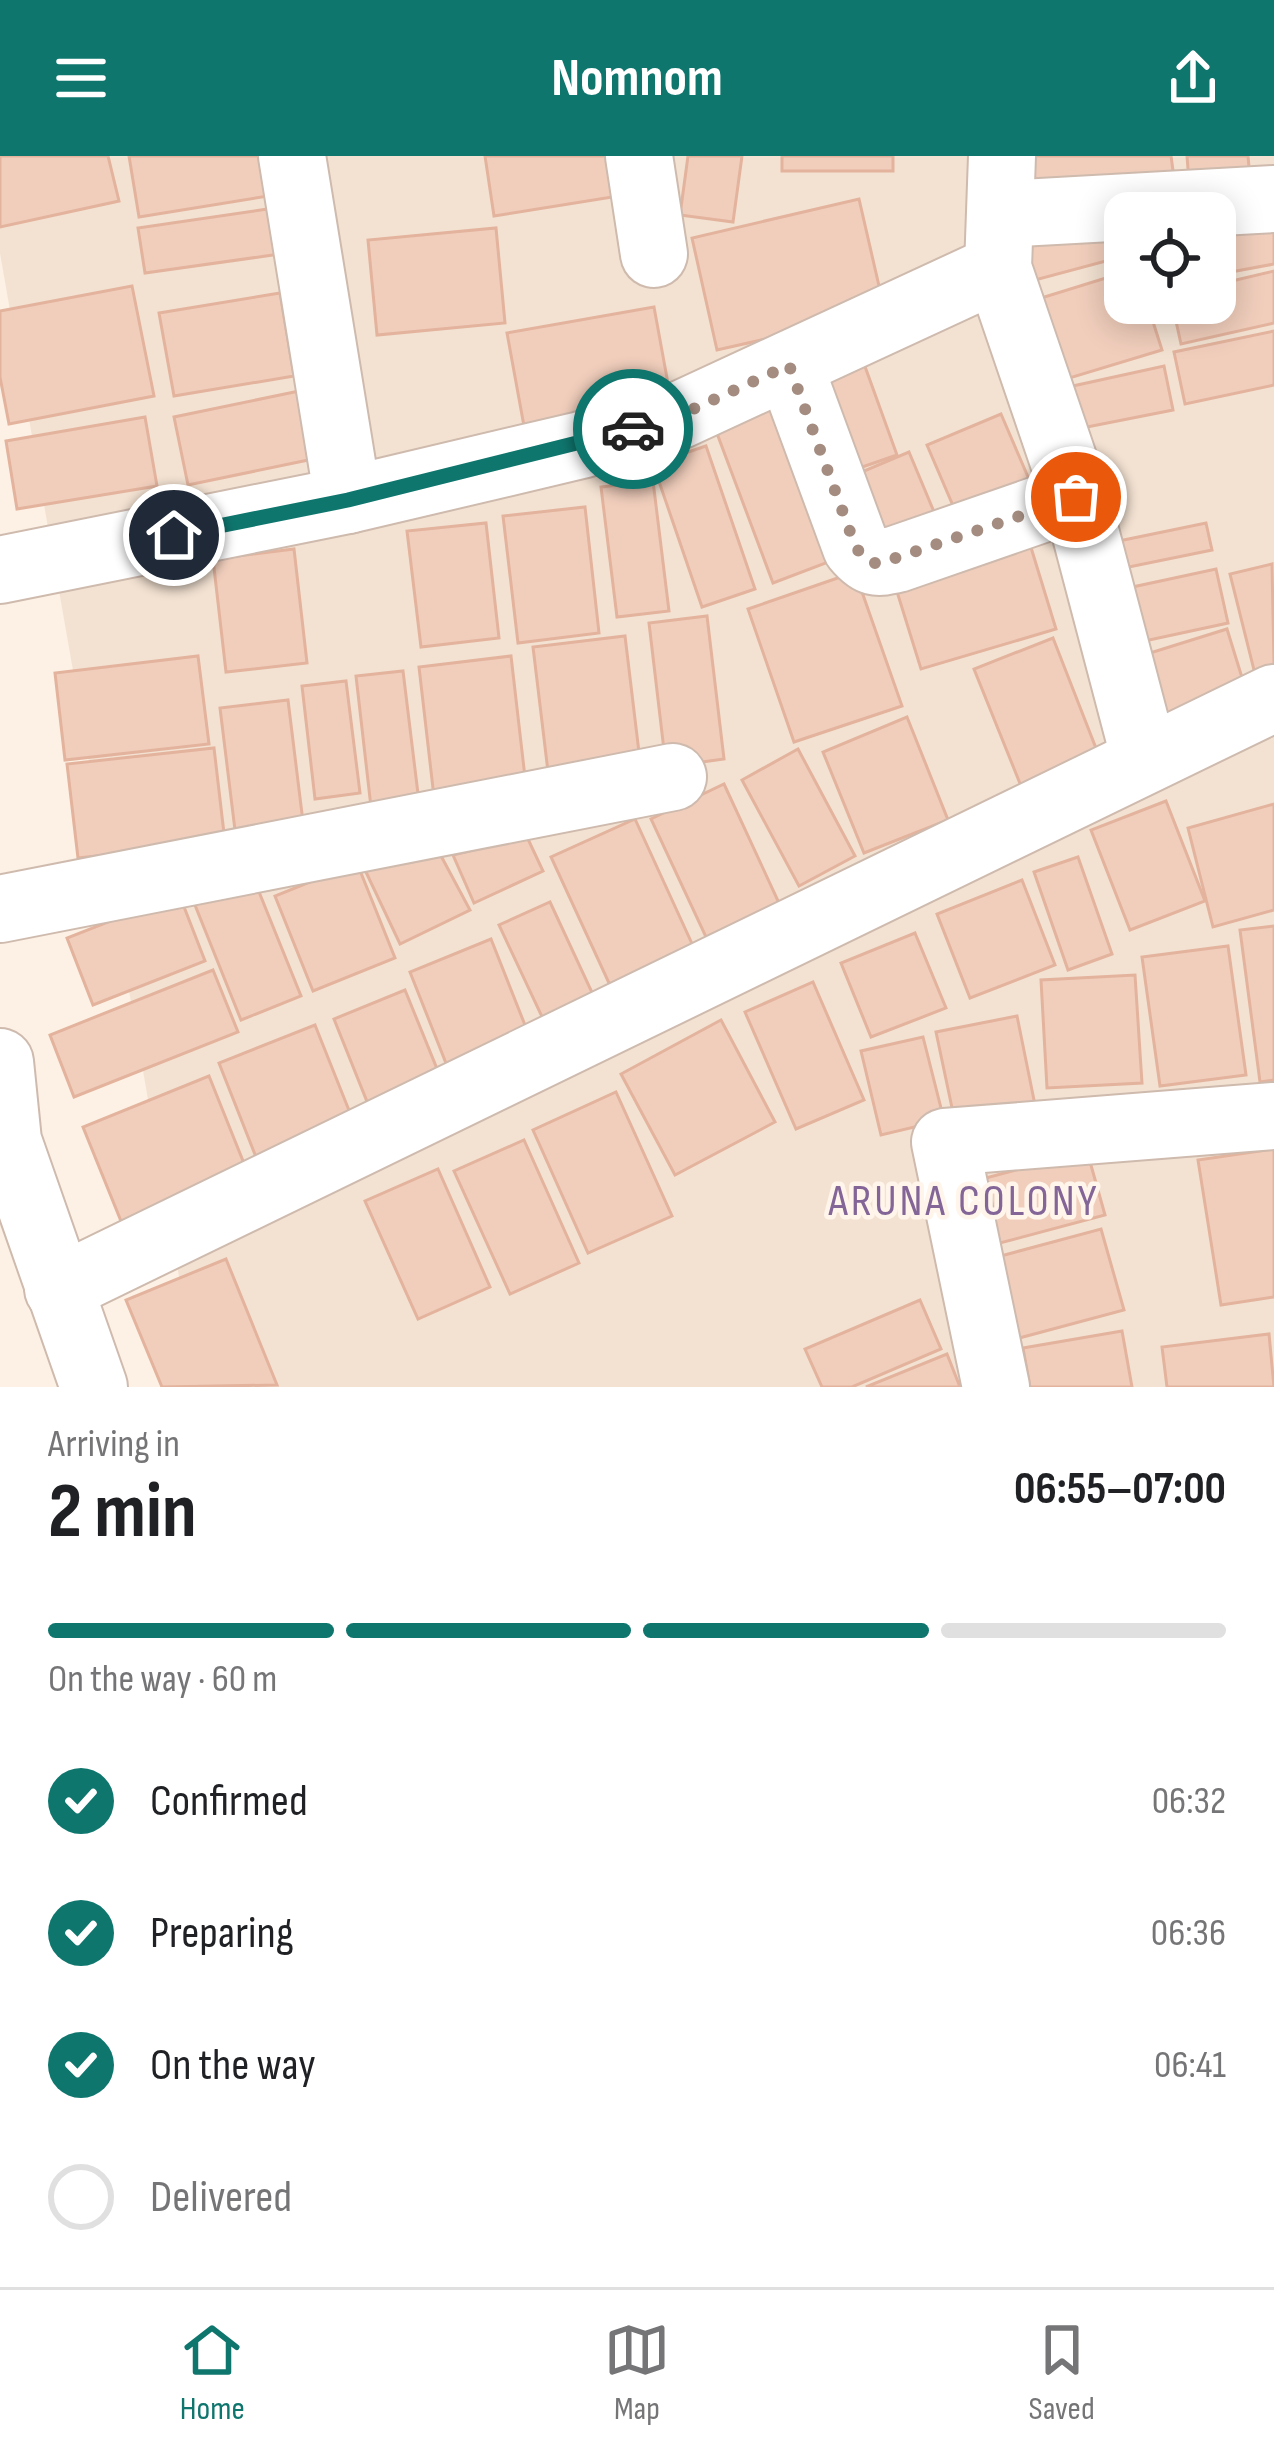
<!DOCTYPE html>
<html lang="en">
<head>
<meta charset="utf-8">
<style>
	body { margin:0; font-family:"Sofia Sans Condensed",sans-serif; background:#f6f6f6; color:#202124; height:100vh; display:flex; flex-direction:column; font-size:45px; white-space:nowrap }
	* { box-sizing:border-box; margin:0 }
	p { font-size:39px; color:#757577 }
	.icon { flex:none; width:66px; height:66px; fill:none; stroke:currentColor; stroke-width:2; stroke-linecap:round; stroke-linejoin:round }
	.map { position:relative; height:1231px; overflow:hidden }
	.side { display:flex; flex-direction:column; background:#fff; flex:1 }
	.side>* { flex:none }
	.tools { position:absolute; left:1104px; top:36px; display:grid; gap:24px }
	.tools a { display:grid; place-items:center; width:132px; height:132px; border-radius:24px; background:#fff; box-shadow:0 6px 30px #0003; font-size:60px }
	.pin { position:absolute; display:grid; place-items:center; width:102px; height:102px; color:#fff; margin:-51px; border:6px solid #fff; border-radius:50%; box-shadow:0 3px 12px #0007 }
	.courier { position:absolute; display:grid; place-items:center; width:120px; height:120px; margin:-60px; border:9px solid #0f766e; border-radius:50%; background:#fff; color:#222; box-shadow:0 3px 15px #0007 }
	.overview em { font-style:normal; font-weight:700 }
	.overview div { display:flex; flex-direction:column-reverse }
	.overview { display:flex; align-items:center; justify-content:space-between; height:204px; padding:0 48px }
	h1 { font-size:78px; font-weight:700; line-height:90px }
	.bar { display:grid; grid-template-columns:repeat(4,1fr); gap:18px 12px; align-content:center; height:144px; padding:0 48px }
	.bar i { height:15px; border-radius:9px; background:#e0e0e0 }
	.bar .selected { background:#0f766e }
	.bar p { grid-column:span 4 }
	ol { padding:0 48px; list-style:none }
	li { display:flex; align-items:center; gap:36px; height:132px }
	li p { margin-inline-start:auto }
	li .icon { padding:12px; border-radius:50%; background:#0f766e; color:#fff; stroke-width:4 }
	li:last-child { color:#757577 }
	li i { width:66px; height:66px; border:6px solid #e0e0e0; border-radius:50% }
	header { display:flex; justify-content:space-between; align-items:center; height:156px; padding:0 48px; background:#0f766e; color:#fff; font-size:54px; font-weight:700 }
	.menu { display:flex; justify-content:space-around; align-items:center; height:168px; border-top:3px solid #e0e0e0; background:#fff; font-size:33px; color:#757577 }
	.menu a { display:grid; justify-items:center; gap:6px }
	.menu .selected { color:#0f766e }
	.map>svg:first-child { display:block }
	.residential { fill:#f3e2d2; fill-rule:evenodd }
	.building { fill:#f1cebc; stroke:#e3b39d; stroke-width:3 }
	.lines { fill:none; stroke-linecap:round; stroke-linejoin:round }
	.minor-casing { stroke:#cfbaae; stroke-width:70 }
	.minor { stroke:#fff; stroke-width:66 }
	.done { stroke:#a48c80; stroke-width:12; stroke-dasharray:0 21.6 }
	.route { stroke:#0f766e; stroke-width:15 }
	.labels { text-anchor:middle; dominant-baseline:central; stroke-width:9; stroke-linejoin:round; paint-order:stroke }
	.neighbourhood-label { font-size:45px; letter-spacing:3px; fill:#836597; stroke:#fff5ea }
</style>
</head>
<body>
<header><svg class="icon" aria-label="menu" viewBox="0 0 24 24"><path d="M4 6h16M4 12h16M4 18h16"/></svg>Nomnom<svg class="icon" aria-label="share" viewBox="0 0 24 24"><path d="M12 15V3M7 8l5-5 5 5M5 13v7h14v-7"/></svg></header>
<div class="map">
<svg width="1274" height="1231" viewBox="0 0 1274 1231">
	<rect width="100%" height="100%" fill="#fcf1e4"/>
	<path class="residential" d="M0 0H1274V1231H224L188 1172 0 97ZM1125 57H1215V147H1125Z"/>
	<g class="building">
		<polygon points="0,0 108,0 119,45 0,71"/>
		<polygon points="129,0 274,0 280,38 139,61"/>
		<polygon points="485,0 631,0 637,37 494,60"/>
		<polygon points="688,0 742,0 733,66 680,59"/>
		<rect x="782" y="0" width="111" height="15"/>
		<polygon points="1030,0 1171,0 1175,29 1036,46"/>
		<polygon points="1187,0 1248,0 1250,22 1189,26"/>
		<polygon points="859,43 885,156 717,194 692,82"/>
		<polygon points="274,52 280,98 145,117 138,72"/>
		<polygon points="1106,58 1121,101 1024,127 1011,80"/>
		<polygon points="1274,60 1274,108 1215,119 1215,71"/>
		<polygon points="496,72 505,167 377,179 368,84"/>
		<polygon points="1274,115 1274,167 1181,188 1172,147 1215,147 1215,129"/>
		<polygon points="1125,116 1125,147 1147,147 1162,194 1063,224 1038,143"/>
		<polygon points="132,130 154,240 9,268 0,221 0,155"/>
		<polygon points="280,137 294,220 174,240 159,157"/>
		<polygon points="654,151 671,244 524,270 507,177"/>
		<polygon points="1274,175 1274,229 1185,248 1174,196"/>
		<polygon points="863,205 897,299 845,317 812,223"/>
		<polygon points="1164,210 1173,254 1082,272 1073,230"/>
		<polygon points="299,235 313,303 188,329 174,261"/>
		<polygon points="778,239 839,402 773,427 712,264"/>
		<polygon points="1001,258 1031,328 957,359 927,289"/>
		<polygon points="145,261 157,330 17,353 6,285"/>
		<polygon points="706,290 755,433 702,451 653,308"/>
		<polygon points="909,296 937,363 872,389 845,323"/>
		<polygon points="653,325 669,455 617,461 601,331"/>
		<polygon points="585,351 599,477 518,487 503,360"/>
		<polygon points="486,367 499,482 421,491 407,375"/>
		<polygon points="1206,367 1212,394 1124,412 1119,385"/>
		<polygon points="1029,385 1056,473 921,513 894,426"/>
		<polygon points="294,393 307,507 226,516 213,403"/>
		<polygon points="1272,408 1274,509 1254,514 1230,418"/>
		<polygon points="1216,413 1228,467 1140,486 1128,432"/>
		<polygon points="855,416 902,550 794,586 748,453"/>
		<polygon points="707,460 724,603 666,611 649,467"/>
		<polygon points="1227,473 1248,541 1155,569 1134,502"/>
		<polygon points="625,480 641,613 549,624 533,491"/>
		<polygon points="1053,482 1099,600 1021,630 974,513"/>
		<polygon points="198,500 209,588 65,604 55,517"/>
		<polygon points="511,500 526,630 434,641 419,511"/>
		<polygon points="403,515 419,646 371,651 356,520"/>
		<polygon points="346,525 360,637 315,643 302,530"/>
		<polygon points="288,544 303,666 235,674 220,552"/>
		<polygon points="907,561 948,664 864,697 823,596"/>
		<polygon points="214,592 225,686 78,702 67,608"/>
		<polygon points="798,593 855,700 799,730 742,624"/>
		<polygon points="724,628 779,747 706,781 651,663"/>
		<polygon points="1166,645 1205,745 1130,774 1091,674"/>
		<polygon points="1274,648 1274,754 1213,771 1188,672"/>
		<polygon points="635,663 704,814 620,851 551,701"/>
		<polygon points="527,681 543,715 474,747 453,699"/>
		<polygon points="440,698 470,754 400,788 365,714"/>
		<polygon points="1078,701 1112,798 1068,814 1034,716"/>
		<polygon points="357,707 395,802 313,835 275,740"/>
		<polygon points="253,721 301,840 241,864 193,744"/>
		<polygon points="1022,724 1055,809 970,842 937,758"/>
		<polygon points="179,738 205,805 93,849 67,782"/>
		<polygon points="550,746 602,858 552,882 499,769"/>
		<polygon points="1274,770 1274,924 1260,926 1240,774"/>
		<polygon points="915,777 946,852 871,881 841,807"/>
		<polygon points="491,783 536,897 455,930 410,816"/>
		<polygon points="1228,790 1246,919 1160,930 1142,801"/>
		<polygon points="213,814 238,876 74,941 50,879"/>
		<polygon points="1135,819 1142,927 1047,932 1041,824"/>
		<polygon points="813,826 864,944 796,973 745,856"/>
		<polygon points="405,834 444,930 372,958 334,863"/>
		<polygon points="1017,860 1035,949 955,966 936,876"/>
		<polygon points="721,864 775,966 675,1019 621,918"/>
		<polygon points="315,869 352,962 256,1001 219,907"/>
		<polygon points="923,881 944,964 881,979 861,895"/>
		<polygon points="209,920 249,1020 123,1070 83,971"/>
		<polygon points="616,936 672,1060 588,1097 533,974"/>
		<polygon points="524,984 579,1107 510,1138 454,1015"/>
		<polygon points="1274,993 1274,1141 1221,1149 1198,1004"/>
		<polygon points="1087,995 1105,1059 1000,1087 982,1023"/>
		<polygon points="438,1013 490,1131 418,1163 365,1045"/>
		<polygon points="1101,1073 1124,1154 1008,1185 986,1104"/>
		<polygon points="226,1103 277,1229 162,1231 126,1144"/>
		<polygon points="920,1144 941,1193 852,1231 822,1231 805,1193"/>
		<polygon points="1122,1175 1132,1231 1030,1231 1023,1192"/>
		<polygon points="1269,1178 1274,1231 1167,1231 1162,1191"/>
		<polygon points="947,1198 960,1231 866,1231"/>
	</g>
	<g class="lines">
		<g class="minor-casing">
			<g id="minor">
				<polyline points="292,0 348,344"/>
				<polyline points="639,0 654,98"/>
				<polyline points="1002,0 998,112 1076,341 1145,603"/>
				<polyline points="1002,58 1274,43"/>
				<path d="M789 209 856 391C870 408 876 408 897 403L1076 341"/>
				<polyline points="0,414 348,344 581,289 680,259 998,112"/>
				<polyline points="0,753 673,621"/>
				<polyline points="0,906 8,985 94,1231"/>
				<polyline points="58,1133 1274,542"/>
				<polyline points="996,1231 945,986 1274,960"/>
			</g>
		</g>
		<use href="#minor" class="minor"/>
	</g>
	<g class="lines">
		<polyline class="done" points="633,273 680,259 789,209 856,392 868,405 878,408 1076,341"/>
		<polyline class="route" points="174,379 348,344 633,273"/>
	</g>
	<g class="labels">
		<g class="neighbourhood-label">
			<text x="964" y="1045">ARUNA COLONY</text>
		</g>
	</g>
</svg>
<div class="tools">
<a><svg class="icon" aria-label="locate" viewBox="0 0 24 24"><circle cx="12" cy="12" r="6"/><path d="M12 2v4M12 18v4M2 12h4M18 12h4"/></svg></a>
</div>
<div class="pin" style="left:1076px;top:341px;background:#ea580c"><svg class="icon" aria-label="bag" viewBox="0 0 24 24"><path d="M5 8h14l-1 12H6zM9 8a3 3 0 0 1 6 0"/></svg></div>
<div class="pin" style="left:174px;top:379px;background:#1f2937"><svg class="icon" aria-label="home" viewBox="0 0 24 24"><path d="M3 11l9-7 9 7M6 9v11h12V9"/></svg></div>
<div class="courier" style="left:633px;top:273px"><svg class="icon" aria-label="car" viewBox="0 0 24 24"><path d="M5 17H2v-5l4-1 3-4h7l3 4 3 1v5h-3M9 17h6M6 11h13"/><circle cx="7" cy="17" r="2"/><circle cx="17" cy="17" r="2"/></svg></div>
</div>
<section class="side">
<div class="overview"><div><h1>2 min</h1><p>Arriving in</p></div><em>06:55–07:00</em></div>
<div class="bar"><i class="selected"></i><i class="selected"></i><i class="selected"></i><i></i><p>On the way · 60 m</p></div>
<ol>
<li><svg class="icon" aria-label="check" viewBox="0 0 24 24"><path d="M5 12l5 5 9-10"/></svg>Confirmed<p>06:32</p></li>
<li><svg class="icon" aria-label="check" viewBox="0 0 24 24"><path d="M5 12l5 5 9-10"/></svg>Preparing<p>06:36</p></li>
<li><svg class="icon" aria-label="check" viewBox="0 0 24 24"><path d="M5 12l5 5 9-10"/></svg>On the way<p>06:41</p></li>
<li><i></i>Delivered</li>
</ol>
</section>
<nav class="menu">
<a class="selected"><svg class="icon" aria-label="home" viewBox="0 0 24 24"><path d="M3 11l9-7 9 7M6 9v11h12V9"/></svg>Home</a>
<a><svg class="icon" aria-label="map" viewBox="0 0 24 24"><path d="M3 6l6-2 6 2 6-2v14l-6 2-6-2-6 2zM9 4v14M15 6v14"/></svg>Map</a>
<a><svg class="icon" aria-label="saved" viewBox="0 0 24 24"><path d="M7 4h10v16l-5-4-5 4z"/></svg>Saved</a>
</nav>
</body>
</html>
